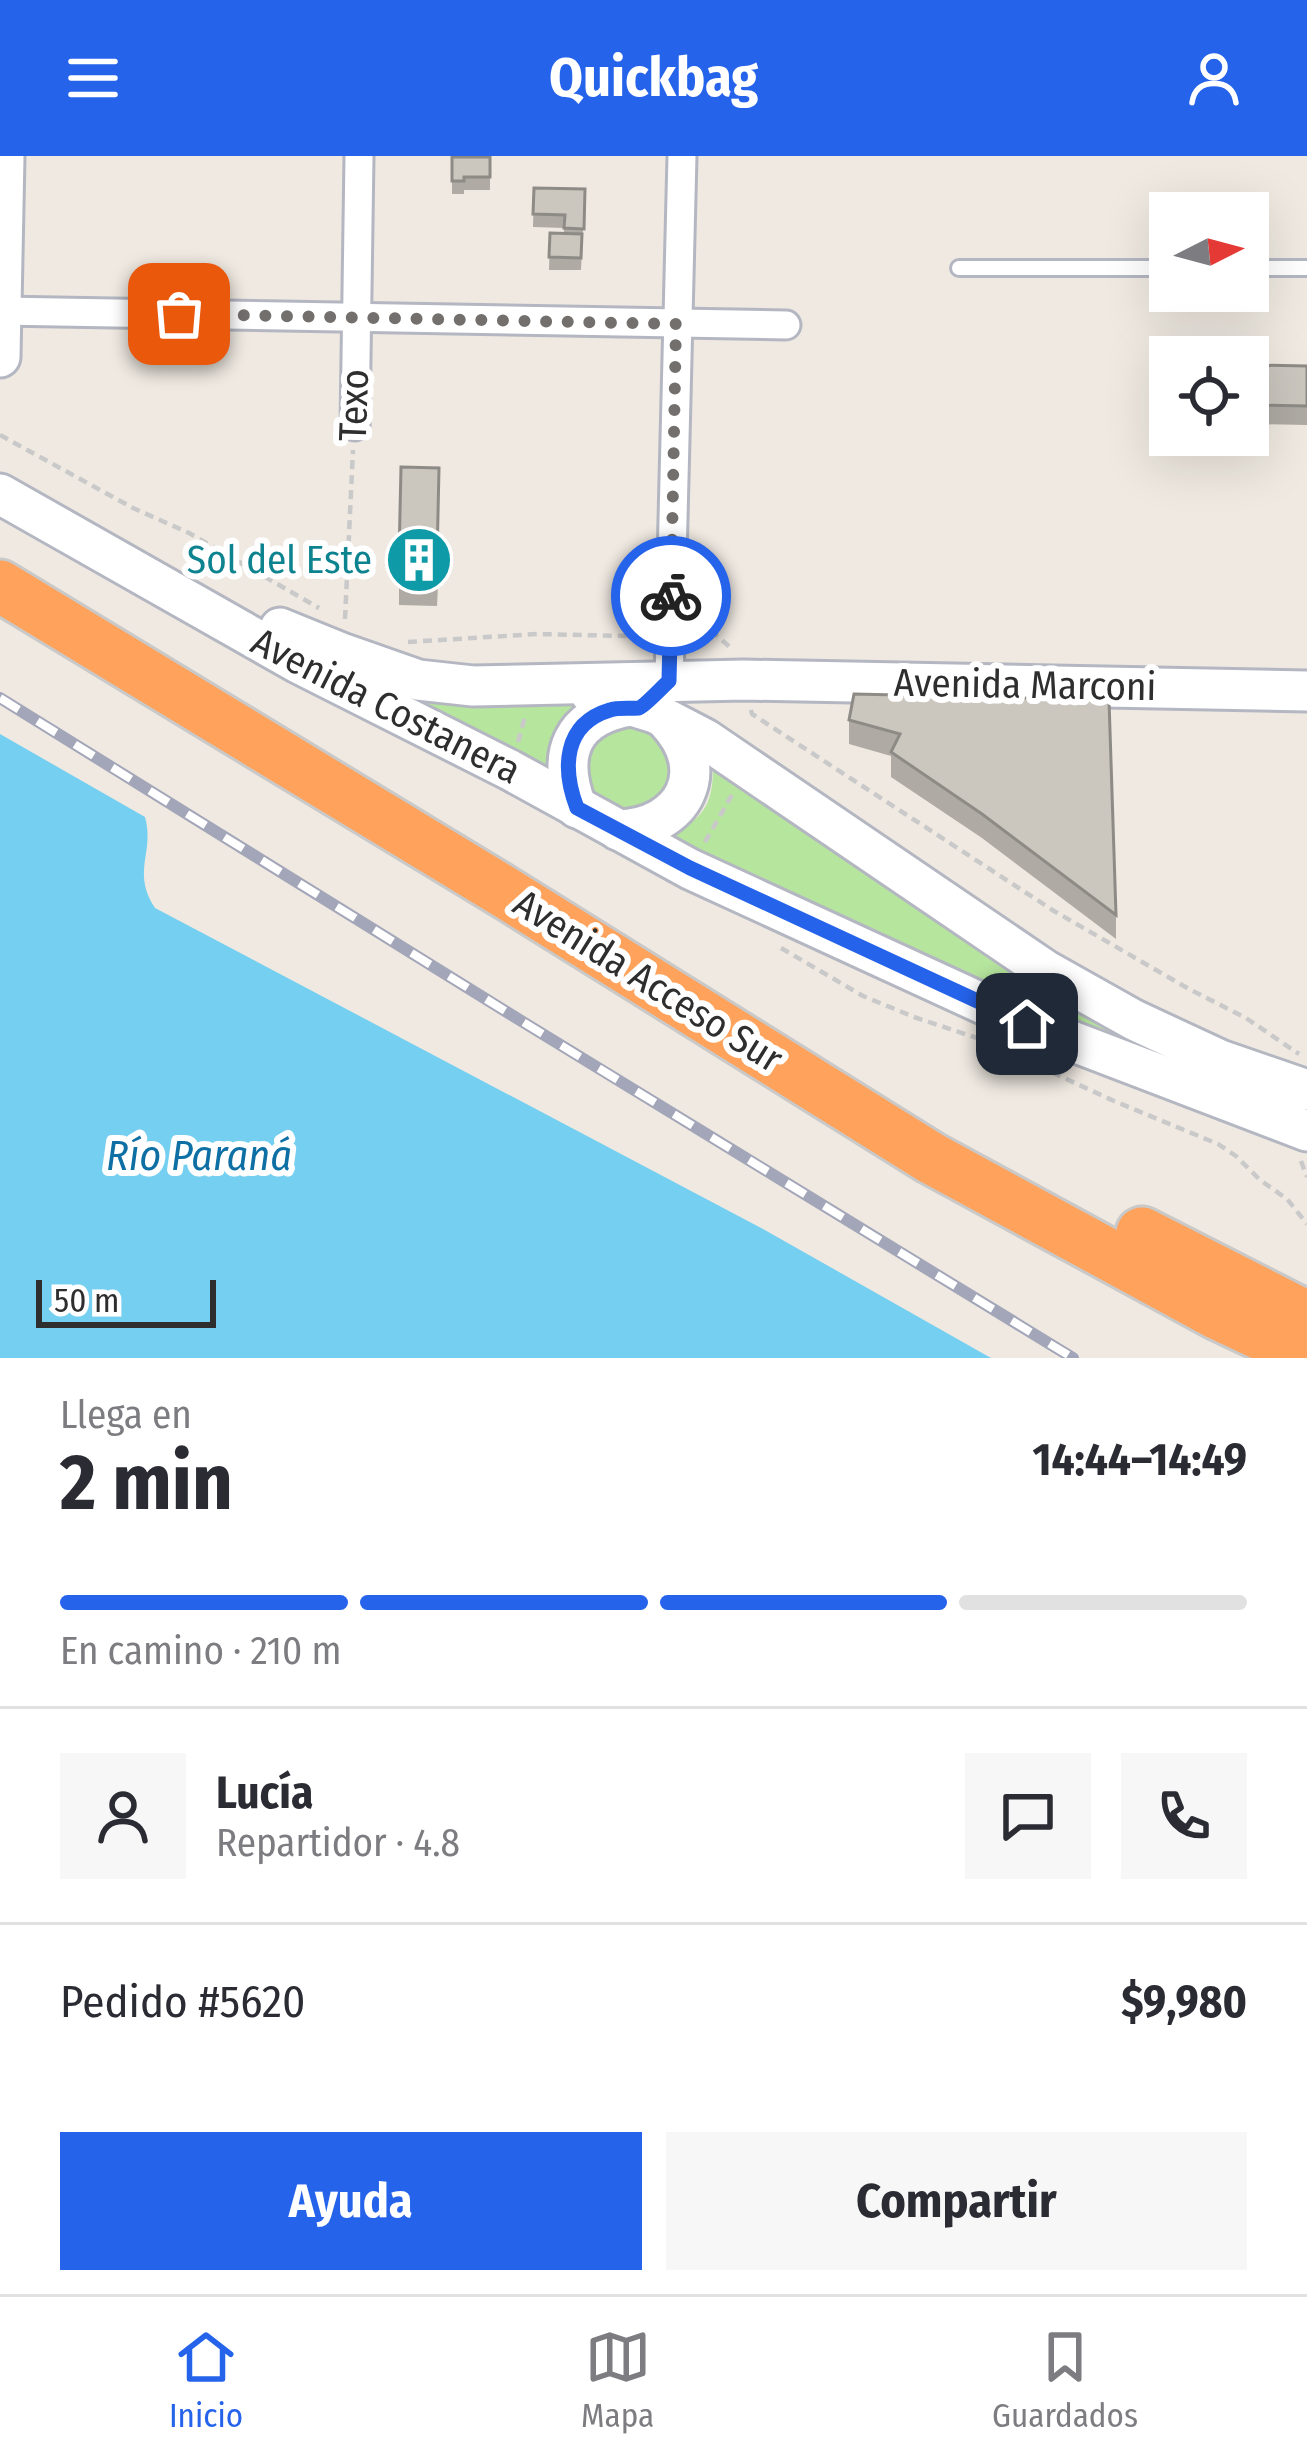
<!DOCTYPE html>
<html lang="es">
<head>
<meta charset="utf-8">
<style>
	body { margin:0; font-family:"Fira Sans Condensed",sans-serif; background:#f7f7f7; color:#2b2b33; height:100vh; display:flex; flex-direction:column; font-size:45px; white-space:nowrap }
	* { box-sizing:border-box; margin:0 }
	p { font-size:39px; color:#7c7c81 }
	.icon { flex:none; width:66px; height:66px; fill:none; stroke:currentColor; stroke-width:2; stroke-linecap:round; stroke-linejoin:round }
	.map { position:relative; height:1202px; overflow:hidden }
	.sheet { display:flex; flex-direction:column; background:#fff; flex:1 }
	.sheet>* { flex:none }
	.needle { width:78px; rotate:84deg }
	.fabs { position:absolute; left:1149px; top:36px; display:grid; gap:24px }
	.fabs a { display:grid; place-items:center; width:120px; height:120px; border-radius:0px; background:#fff; box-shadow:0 12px 48px #0002; font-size:60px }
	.scale { position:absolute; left:36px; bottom:30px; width:180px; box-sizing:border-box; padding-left:12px; border:6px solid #2e2e2e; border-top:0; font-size:33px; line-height:42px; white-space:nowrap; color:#2e2e2e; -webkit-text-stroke:9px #fff; paint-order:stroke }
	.pin { position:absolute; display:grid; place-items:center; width:102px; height:102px; color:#fff; margin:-51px; border-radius:24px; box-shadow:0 6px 18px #0006 }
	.courier { position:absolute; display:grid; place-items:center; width:120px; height:120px; margin:-60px; border:9px solid #2563eb; border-radius:50%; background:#fff; color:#222; box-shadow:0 3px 15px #0007 }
	.headline em { font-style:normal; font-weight:700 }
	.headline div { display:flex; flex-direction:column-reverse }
	.headline { display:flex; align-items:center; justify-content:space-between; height:204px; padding:0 60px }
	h1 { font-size:78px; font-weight:700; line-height:90px }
	.bar { display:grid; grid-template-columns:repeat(4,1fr); gap:18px 12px; align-content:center; height:144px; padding:0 60px }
	.bar i { height:15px; border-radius:9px; background:#e1e1e2 }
	.bar .selected { background:#2563eb }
	.bar p { grid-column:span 4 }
	.line { display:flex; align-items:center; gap:30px; padding:0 60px; border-top:3px solid #e1e1e2 }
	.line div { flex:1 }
	.round { display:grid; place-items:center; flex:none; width:126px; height:126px; border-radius:0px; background:#f7f7f7 }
	.action { display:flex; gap:24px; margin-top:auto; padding:24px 60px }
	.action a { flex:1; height:138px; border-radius:0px; background:#2563eb; color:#fff; font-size:48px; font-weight:700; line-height:138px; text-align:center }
	.action a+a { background:#f7f7f7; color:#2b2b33 }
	header { display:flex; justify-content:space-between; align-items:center; height:156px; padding:0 60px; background:#2563eb; color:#fff; font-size:54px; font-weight:700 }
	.tabs { display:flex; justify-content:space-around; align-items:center; height:168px; border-top:3px solid #e1e1e2; background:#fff; font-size:33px; color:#7c7c81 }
	.tabs a { display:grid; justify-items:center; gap:6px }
	.tabs .selected { color:#2563eb }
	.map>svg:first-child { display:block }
	.green { fill:#b6e59e }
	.water { fill:#75cff0 }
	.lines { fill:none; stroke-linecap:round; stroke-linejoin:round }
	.lane-casing { stroke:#b4b7c1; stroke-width:20 }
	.street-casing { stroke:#b4b7c1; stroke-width:33 }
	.secondary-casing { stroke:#b4b7c1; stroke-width:45 }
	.highway-casing { stroke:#c9c9c9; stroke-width:57 }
	.path { stroke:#c9c9c9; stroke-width:4.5; stroke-dasharray:9 6; stroke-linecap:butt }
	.lane { stroke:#fff; stroke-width:14 }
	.street { stroke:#fff; stroke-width:27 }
	.secondary { stroke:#fff; stroke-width:39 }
	.highway { stroke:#ffa35c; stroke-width:51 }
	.rail-casing { stroke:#a3a6b8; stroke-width:12 }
	.rail { stroke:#fff; stroke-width:8; stroke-dasharray:22; stroke-linecap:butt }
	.wall { fill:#afaba4 }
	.shaded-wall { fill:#8e8b86 }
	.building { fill:#cbc7bf; stroke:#8e8b86; stroke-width:3 }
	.done { stroke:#726f6d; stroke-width:12; stroke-dasharray:0 21.6 }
	.route { stroke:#2563eb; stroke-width:15 }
	.labels { text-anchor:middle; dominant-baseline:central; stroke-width:12; stroke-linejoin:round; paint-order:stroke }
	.street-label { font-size:39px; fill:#2e2e2e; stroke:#fff }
	.culture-label { font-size:39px; fill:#0d838f; stroke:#fff; text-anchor:end }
	.water-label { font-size:42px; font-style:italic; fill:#0d6fa3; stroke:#fff }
</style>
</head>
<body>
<header><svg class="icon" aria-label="menu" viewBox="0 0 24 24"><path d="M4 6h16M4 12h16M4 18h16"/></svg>Quickbag<svg class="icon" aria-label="person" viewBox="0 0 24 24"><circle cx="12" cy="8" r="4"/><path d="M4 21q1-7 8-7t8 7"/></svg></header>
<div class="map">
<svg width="1307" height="1202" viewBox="0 0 1307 1202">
	<rect width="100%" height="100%" fill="#efe9e1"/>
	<g class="green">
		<polygon points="337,505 476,541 583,548 554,623"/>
		<path d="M629 568C649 572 668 584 673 606 675 614 670 628 669 636L633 661 592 646 583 602 600 577Z"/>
		<path d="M713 611 1289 942 1047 863 670 683C702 660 713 652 713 611Z"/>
	</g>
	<path class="water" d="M0 578 145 661C155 696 131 716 155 752L763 1073 991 1202H0Z"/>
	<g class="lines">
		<g class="lane-casing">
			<g id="lane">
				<polyline points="959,112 1170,112"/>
				<polyline points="1248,112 1307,112"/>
			</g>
		</g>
		<g class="street-casing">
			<g id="street">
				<polyline points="1,155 786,169"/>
				<polyline points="355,270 359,0"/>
				<polyline points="669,525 682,0"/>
			</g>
		</g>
		<g class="secondary-casing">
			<g id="secondary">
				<polyline points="0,201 4,0"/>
				<polyline points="0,338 298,507 510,614 690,713 1027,868 1307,975"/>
				<polyline points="280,472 344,498 418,524 473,530 744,524 1307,535"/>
				<polyline points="590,537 655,557 705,583 1045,814 1134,864 1220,904 1307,934"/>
				<path d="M577 652C556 598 571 560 630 550"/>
				<path d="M618 674C684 672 714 615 667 565"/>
			</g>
		</g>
		<g class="highway-casing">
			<g id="highway">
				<polyline points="0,430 511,740 931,1002 1218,1158 1307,1200"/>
				<polyline points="1142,1077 1307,1161"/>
			</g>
		</g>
		<g class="path">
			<polyline points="0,279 133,352 189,377 319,452"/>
			<polyline points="345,463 353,294"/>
			<polyline points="695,474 715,478 732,493"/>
			<polyline points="408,486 537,478 627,480 648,478"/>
			<polyline points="751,554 752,558 1054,755 1189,833 1246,862 1299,898"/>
			<polyline points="518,586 526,557"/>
			<polyline points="705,686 732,639"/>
			<polyline points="781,792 863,840 914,861 977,882"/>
			<polyline points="1025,904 1114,945 1218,988 1236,1000 1260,1024 1287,1043 1307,1068"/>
			<polyline points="1301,1005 1307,1021"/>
		</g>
		<use href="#lane" class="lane"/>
		<use href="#street" class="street"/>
		<use href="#secondary" class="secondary"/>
		<use href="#highway" class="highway"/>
		<g class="rail-casing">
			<polyline id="rail" points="0,542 523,866 1073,1202"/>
		</g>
		<use href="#rail" class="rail"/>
	</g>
	<g class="wall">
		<polygon points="452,1 490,1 490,34 464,34 464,38 452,38"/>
		<polygon points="534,32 585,33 581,114 549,114 550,77 564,77 564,72 533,71"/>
		<polygon points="1248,209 1307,210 1307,269 1248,268"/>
		<polygon points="439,359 437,450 399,449 399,402"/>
		<polygon points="854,538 1116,759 1116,783 982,682 891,621 891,600 849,588 849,564"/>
	</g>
	<polygon class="shaded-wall" points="439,312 439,359 437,450 437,404"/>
	<g class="building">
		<polygon points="452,1 490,1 490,21 464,21 464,25 452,25"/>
		<polygon points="534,32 585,33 584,73 564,72 565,59 533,58"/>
		<polygon points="550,77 582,78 581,102 549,101"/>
		<polygon points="1248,209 1307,210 1307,250 1248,249"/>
		<polygon points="401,311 439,312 437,404 399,402"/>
		<polygon points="854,538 1109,544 1116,759 982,658 891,596 900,578 849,564"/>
	</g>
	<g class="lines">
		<polyline class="done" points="179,158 676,168 671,440"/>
		<path class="route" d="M671 440 669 525C663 530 645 550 639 552 634 553 618 551 610 554 563 568 562 613 577 652L690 712 1027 868"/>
	</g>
	<defs>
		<g id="building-disc" transform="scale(3.45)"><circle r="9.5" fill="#0f9aa8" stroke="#fff"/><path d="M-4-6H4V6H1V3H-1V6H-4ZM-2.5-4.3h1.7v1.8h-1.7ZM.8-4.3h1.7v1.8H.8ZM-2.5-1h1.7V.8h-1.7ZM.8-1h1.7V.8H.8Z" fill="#fff"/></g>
	</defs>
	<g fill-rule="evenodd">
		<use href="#building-disc" x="419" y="404"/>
	</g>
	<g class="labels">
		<g class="street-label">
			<text transform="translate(354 249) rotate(-88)">Texo</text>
			<text transform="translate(1025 529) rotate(1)">Avenida Marconi</text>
			<text transform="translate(386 550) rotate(27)">Avenida Costanera</text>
			<text transform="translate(648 825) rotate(32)">Avenida Acceso Sur</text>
		</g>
		<g class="culture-label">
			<text x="372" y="404">Sol del Este</text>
		</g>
		<g class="water-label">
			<text x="199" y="1000">Río Paraná</text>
		</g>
	</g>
</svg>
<div class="fabs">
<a><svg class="needle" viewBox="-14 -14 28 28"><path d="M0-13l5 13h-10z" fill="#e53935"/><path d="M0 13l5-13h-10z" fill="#7c7c81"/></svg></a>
<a><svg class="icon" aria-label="locate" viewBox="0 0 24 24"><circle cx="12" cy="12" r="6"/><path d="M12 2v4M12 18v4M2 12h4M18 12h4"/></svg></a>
</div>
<div class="scale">50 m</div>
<div class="pin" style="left:179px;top:158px;background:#ea580c"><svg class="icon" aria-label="bag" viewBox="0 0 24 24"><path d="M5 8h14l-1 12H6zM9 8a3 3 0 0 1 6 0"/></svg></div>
<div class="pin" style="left:1027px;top:868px;background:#1f2937"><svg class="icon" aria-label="home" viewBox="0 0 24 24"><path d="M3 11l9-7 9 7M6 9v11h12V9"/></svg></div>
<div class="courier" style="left:671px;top:440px"><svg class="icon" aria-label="bike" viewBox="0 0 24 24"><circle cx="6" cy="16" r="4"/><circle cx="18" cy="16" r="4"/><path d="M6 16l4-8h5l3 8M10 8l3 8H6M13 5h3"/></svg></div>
</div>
<section class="sheet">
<div class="headline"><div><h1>2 min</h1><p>Llega en</p></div><em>14:44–14:49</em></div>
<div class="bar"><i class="selected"></i><i class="selected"></i><i class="selected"></i><i></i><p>En camino · 210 m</p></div>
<div class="line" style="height:216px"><a class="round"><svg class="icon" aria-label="person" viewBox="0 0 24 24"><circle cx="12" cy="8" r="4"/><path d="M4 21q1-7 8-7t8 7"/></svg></a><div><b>Lucía</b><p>Repartidor · 4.8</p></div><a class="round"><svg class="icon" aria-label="chat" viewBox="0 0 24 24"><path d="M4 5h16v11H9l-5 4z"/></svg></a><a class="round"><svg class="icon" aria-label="phone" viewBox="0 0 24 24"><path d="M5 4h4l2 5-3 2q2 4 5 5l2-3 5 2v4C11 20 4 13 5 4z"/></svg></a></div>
<div class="line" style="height:156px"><div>Pedido #5620</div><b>$9,980</b></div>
<div class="action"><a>Ayuda</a><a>Compartir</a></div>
</section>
<nav class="tabs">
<a class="selected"><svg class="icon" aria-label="home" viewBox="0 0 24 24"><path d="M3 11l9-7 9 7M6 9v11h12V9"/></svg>Inicio</a>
<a><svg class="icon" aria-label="map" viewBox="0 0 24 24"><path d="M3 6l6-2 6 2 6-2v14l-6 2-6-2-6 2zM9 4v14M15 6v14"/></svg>Mapa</a>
<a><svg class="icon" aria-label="saved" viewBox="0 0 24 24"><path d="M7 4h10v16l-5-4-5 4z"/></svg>Guardados</a>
</nav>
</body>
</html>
